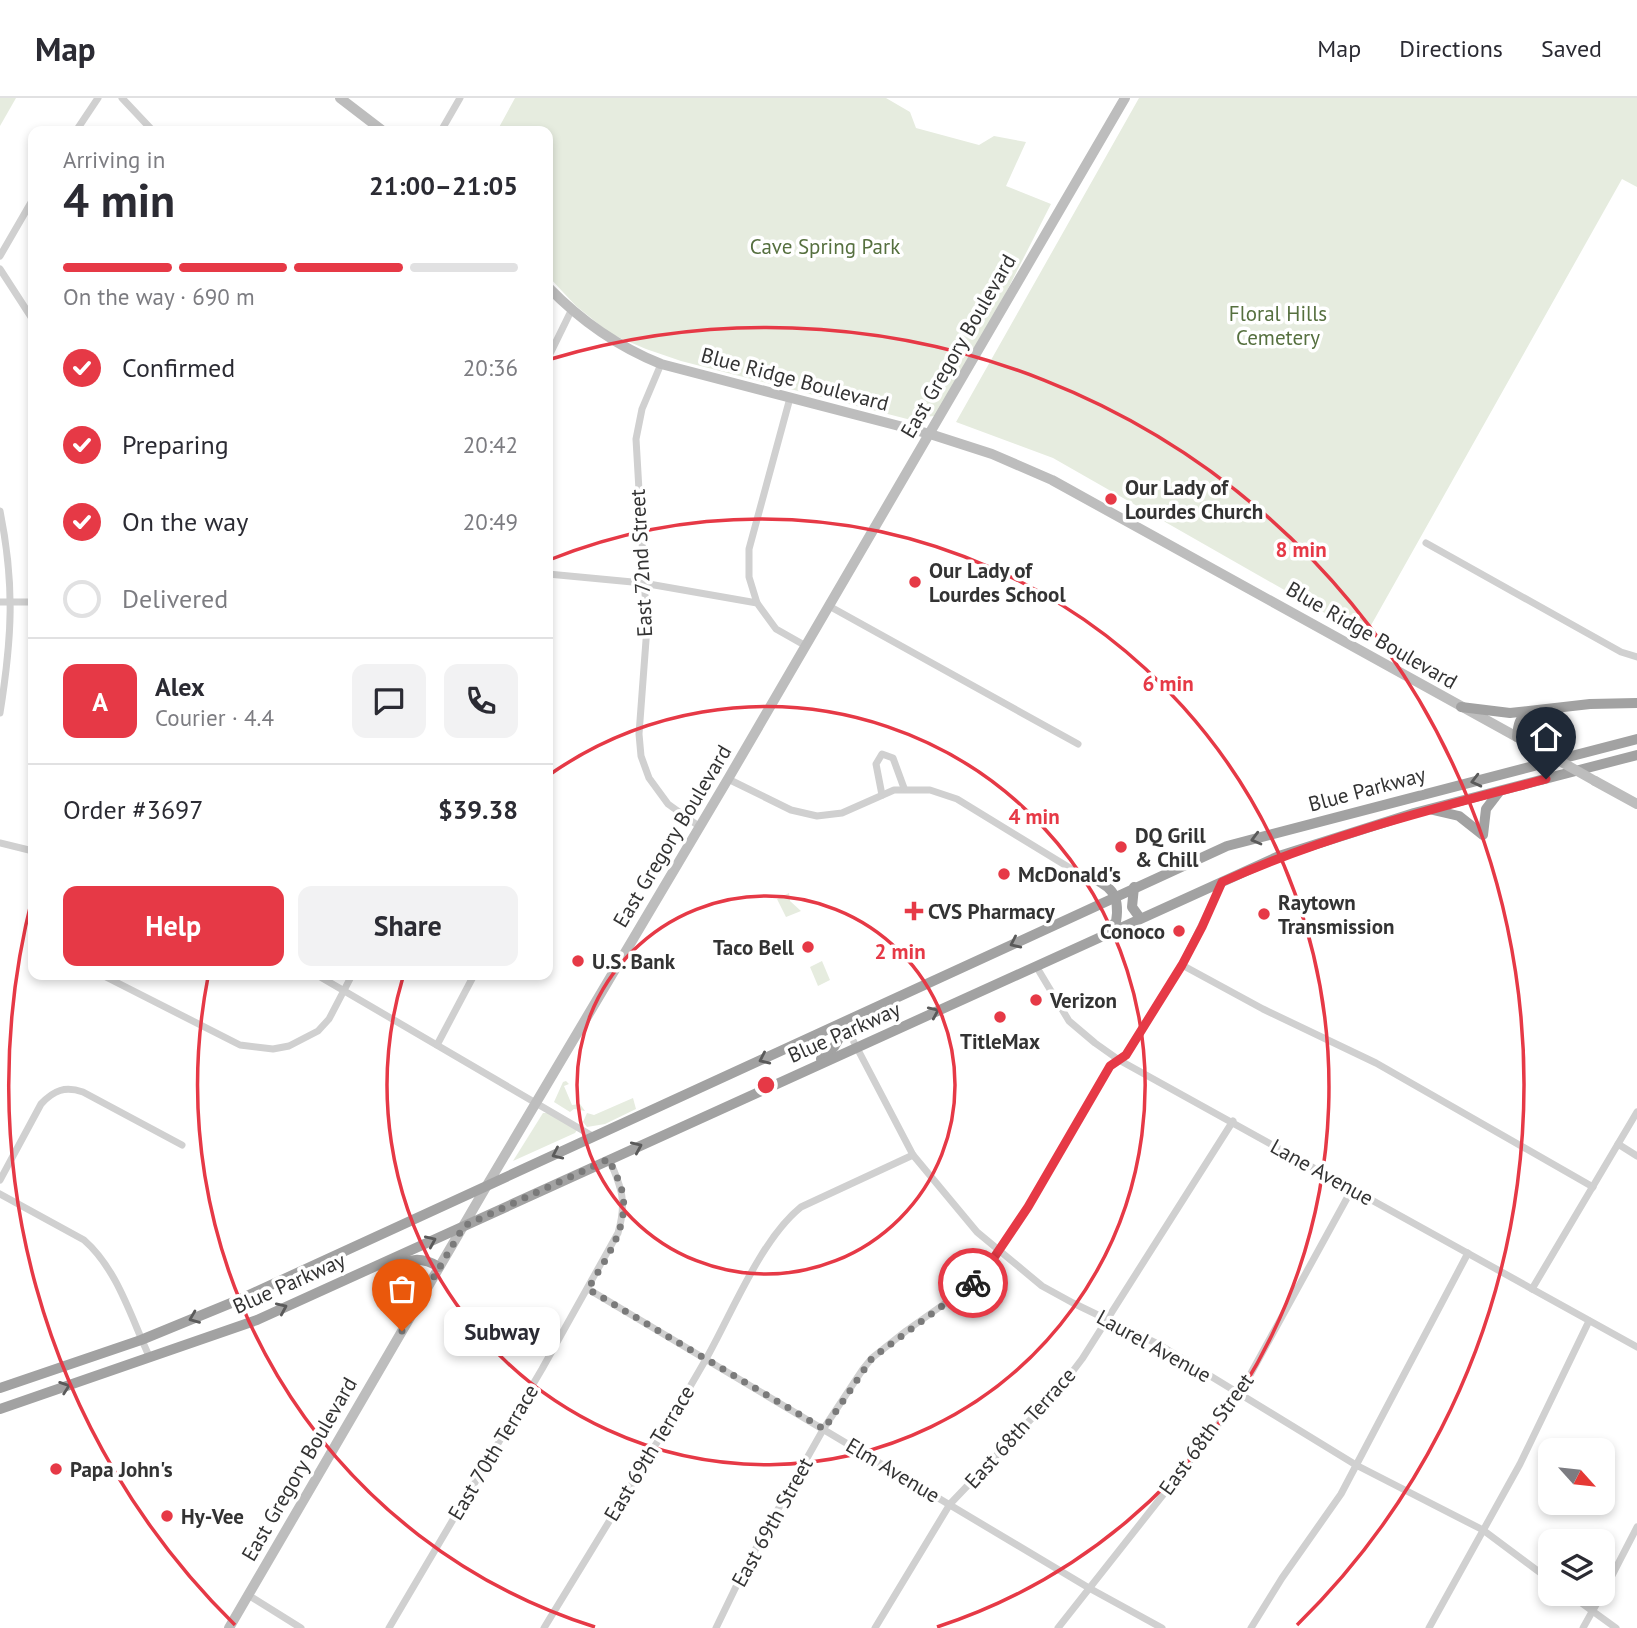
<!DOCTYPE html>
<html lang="en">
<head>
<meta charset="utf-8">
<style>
	body { margin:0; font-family:"PT Sans",sans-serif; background:#f2f2f3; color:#2b2b33; height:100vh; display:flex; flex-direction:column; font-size:26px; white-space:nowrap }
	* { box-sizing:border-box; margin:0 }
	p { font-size:23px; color:#7c7c81 }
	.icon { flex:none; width:38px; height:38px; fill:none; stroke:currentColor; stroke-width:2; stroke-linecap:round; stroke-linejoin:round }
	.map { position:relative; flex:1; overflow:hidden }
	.drawer { position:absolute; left:28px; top:28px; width:525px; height:854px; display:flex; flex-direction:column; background:#fff; border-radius:14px; box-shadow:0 4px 10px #0003 }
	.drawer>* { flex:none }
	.needle { width:46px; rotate:117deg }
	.fabs { position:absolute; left:1538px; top:1340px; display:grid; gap:14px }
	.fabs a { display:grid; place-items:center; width:77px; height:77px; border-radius:14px; background:#fff; box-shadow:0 4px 10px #0003; font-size:35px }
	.pin { position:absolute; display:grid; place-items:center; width:60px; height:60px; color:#fff; margin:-72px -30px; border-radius:50% 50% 50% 0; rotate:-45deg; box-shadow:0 0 7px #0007 }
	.pin .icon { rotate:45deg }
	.courier { position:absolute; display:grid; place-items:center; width:70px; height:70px; margin:-35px; border:5px solid #e63946; border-radius:50%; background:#fff; color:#222; box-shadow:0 2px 9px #0007 }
	.bubble { position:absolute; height:49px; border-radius:14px; background:#fff; box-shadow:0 4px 10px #0003; font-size:23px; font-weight:700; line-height:49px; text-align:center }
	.overview em { font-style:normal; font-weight:700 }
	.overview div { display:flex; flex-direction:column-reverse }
	.overview { display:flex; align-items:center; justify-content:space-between; height:119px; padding:0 35px }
	h1 { font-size:46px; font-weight:700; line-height:52px }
	.bar { display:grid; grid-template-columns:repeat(4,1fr); gap:10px 7px; align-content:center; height:84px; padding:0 35px }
	.bar i { height:9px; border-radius:5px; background:#e1e1e2 }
	.bar .active { background:#e63946 }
	.bar p { grid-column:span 4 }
	.line { display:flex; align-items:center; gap:18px; padding:0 35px; border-top:2px solid #e1e1e2 }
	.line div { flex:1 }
	.round { display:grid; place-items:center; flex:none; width:74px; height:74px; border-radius:14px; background:#f2f2f3 }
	ol { padding:0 35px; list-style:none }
	li { display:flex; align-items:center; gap:21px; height:77px }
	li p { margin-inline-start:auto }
	li .icon { padding:7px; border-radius:50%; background:#e63946; color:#fff; stroke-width:4 }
	li:last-child { color:#7c7c81 }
	li i { width:38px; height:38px; border:4px solid #e1e1e2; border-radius:50% }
	.button { display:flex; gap:14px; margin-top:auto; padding:14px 35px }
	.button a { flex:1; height:80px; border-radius:14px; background:#e63946; color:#fff; font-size:28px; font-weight:700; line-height:80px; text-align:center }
	.button a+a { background:#f2f2f3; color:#2b2b33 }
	header { display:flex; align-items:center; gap:42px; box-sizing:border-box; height:98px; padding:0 35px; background:#fff; border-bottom:2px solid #e1e1e2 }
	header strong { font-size:33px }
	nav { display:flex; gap:38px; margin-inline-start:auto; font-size:24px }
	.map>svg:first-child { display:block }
	.green { fill:#e6ecdf }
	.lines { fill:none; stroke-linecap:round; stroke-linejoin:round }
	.minor { stroke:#d0d0d0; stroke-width:7 }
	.secondary { stroke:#bdbdbd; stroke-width:10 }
	.trunk { stroke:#a2a2a2; stroke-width:10 }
	.secondary-bridge { stroke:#bdbdbd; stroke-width:10 }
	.oneway { stroke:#5a5a5a }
	.done { stroke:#7a7a7a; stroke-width:7; stroke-dasharray:0 12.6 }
	.route { stroke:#e63946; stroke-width:9 }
	.ring { fill:none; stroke:#e63946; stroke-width:3.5 }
	.poi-dot { fill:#e63946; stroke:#fff; stroke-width:2.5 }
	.labels { text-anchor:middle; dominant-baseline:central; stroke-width:7; stroke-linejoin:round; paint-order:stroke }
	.park-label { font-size:21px; fill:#56703f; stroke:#fff }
	.street-label { font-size:21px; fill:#333; stroke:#fff }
	.poi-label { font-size:21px; font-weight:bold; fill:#333; stroke:#fff; text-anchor:start }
	.centre { fill:#e63946; stroke:#fff; stroke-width:3.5 }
	.ring-label { font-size:21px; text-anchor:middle; font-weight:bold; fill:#e63946; stroke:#fff; stroke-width:7; stroke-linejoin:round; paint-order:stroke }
</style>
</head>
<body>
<header>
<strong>Map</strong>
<nav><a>Map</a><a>Directions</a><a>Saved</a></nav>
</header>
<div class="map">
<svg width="1637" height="1530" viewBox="0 0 1637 1530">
	<rect width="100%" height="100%" fill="#fff"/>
	<g class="green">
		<polygon points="0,0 16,0 0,28"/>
		<polygon points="515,0 886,0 910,14 916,30 979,47 994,38 1026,44 1006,88 1051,106 992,222 935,318 923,319 915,323 681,263 646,251 611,236 576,208 548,178 548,33 497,33"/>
		<polygon points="1139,0 1637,0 1637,89 1622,81 1365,538 1053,360 956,324"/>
		<polygon points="789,795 790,803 801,813 786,819 777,801"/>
		<polygon points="822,863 830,882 818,888 810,869"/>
		<polygon points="566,983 569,986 564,988 572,1007 580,1006 585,1013 574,1011 570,1014 554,1004 563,984"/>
		<polygon points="633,1000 636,1011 605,1026 587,1029 583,1024 587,1015 594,1017"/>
		<polygon points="543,1015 549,1015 577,1032 575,1035 513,1063"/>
	</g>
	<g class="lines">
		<g class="minor">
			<polyline points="122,0 153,33"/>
			<polyline points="76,33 98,0"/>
			<polyline points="441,33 460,0"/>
			<polyline points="0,158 33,101"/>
			<polyline points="0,171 33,222"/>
			<polyline points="548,260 571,213"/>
			<polyline points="661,266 642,311 636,341 647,529 639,636 641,658 649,680 668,706 700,729"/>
			<path d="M0 413C15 487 12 540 0 615"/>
			<polyline points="1426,445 1621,554 1637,559"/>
			<polyline points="548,476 643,485 757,505 776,531 806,548"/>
			<polyline points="0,504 33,504"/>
			<polyline points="757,505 749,479 749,451 790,300"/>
			<polyline points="829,508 1078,646"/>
			<polyline points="728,681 791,712 817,718 842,715 894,692 930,692 957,701 1083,778"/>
			<polyline points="882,697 876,666 882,656 893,660 904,690"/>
			<polyline points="0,745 33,753"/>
			<polyline points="1182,867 1263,911 1376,965 1593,1089"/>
			<polyline points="1036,868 1069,923 1095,945 1119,962 1637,1249"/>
			<polyline points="102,877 240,947 273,951 289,948 318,933 329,921 352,877"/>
			<polyline points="317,877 594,1039"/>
			<polyline points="845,927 913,1057 977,1134 1042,1188 1073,1205 1158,1246 1356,1367 1483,1432 1550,1482"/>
			<polyline points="437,947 474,877"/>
			<polyline points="1618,1046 1637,1058"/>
			<path d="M0 1082 41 1006C54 992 65 988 83 994L182 1047"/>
			<path d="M0 1096 84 1142C118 1172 131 1220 150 1260"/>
			<polyline points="588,1191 1089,1490 1162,1530"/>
			<polyline points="1532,1191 1637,1014"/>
			<polyline points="1603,1495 1637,1429"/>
			<polyline points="1569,1496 1616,1530"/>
			<polyline points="248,1497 301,1530"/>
			<path d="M389 1530 542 1271 618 1135C627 1104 622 1090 609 1061"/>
			<path d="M544 1530C598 1441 654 1352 706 1261 732 1215 761 1141 801 1109L913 1057"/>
			<polyline points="716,1530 746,1468 824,1330 863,1271 872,1260 906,1233 971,1187 985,1173 1028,1109 1110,968 1126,956 1182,867 1222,785"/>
			<polyline points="875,1530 950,1406 1057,1294 1082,1261 1233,1023"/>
			<polyline points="1058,1530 1215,1331 1239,1297 1352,1091"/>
			<polyline points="1251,1530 1282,1480 1341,1396 1468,1155"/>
			<polyline points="1429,1530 1520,1366 1589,1223"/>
			<polyline points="1583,1530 1602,1496"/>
		</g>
		<g class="secondary">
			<polyline points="340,0 383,33"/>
			<path d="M548 189C581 223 616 248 661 266L930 336 992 356 1052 382 1535 649"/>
			<polyline points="1595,683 1637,706"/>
			<polyline points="229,1530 486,1089 728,681 1125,0"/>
		</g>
		<g class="trunk">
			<polyline points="1461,609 1510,615 1590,606 1637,605"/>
			<path d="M1517 639C1518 627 1519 619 1530 614"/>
			<polyline points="1433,712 1459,718 1483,737 1486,711 1499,694"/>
			<path d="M1084 776C1109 788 1121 793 1116 824L1106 832"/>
			<polyline points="1134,789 1132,809 1140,820"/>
			<polyline points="821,961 834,949 850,922"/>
			<path d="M391 1169C410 1161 421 1158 439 1169"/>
			<polyline points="0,1290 141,1242 236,1203 1227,748 1637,641"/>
			<polyline points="0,1311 257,1222 1279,758 1414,715 1637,657"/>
		</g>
		<polyline class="secondary-bridge" points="1535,649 1595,683"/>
	</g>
	<defs><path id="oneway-chevron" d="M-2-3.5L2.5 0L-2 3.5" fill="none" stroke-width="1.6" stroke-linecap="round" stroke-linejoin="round" transform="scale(1.75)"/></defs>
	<g class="oneway">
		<use href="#oneway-chevron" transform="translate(1476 683) rotate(166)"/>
		<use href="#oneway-chevron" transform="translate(1256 741) rotate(165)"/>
		<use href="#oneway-chevron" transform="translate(1015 845) rotate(155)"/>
		<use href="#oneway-chevron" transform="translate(934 914) rotate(-24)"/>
		<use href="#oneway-chevron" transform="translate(764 961) rotate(155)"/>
		<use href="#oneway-chevron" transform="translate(637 1049) rotate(-24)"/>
		<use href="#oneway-chevron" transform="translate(557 1056) rotate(155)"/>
		<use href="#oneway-chevron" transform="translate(431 1143) rotate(-24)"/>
		<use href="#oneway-chevron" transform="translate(282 1210) rotate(-24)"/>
		<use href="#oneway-chevron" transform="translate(194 1220) rotate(158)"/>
		<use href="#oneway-chevron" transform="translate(65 1289) rotate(-19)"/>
	</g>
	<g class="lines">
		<path class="done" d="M402 1233 464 1128 609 1061C614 1073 621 1085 623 1098 628 1132 604 1163 588 1191L824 1331 872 1260 973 1185"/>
		<path class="route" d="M973 1185 985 1173 1028 1109 1110 968 1126 957 1182 867 1202 829 1222 784C1326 737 1436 710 1546 681"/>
	</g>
	<g class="ring">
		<circle cx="766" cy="987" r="189"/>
		<path d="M549 677A379 379 0 1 1 403 879"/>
		<path d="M595 1529A568 568 0 0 1 208 879M549 462A568 568 0 1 1 937 1529"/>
		<path d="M235 1527A757 757 0 0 1 33 797M551 261A757 757 0 0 1 1297 1527"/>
	</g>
	<g class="poi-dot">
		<circle cx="1111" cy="401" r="7"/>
		<circle cx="915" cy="484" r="7"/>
		<circle cx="1121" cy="749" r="7"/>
		<circle cx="1004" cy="776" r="7"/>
		<path d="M910.5 802.5h7v7h7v7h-7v7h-7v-7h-7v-7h7z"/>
		<circle cx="1264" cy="816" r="7"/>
		<circle cx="1179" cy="833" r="7"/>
		<circle cx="808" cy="849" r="7"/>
		<circle cx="578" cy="863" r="7"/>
		<circle cx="1036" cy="902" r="7"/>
		<circle cx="1000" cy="919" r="7"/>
		<circle cx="56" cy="1371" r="7"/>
		<circle cx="167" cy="1418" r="7"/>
	</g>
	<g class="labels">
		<g class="park-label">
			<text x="825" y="148">Cave Spring Park</text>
			<text x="1278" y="215">Floral Hills<tspan x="1278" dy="24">Cemetery</tspan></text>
		</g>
		<g class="street-label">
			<text transform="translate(958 248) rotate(-60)">East Gregory Boulevard</text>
			<text transform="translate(795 281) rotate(15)">Blue Ridge Boulevard</text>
			<text transform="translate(641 465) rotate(-93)">East 72nd Street</text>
			<text transform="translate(1372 537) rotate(30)">Blue Ridge Boulevard</text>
			<text transform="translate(1367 691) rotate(-15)">Blue Parkway</text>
			<text transform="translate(672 738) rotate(-59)">East Gregory Boulevard</text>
			<text transform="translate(844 934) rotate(-24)">Blue Parkway</text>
			<text transform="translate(1322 1074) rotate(29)">Lane Avenue</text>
			<text transform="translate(289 1185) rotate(-24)">Blue Parkway</text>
			<text transform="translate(1154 1248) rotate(29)">Laurel Avenue</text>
			<text transform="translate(1020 1330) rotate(-48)">East 68th Terrace</text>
			<text transform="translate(1206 1336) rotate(-54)">East 68th Street</text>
			<text transform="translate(493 1354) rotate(-59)">East 70th Terrace</text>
			<text transform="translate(649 1355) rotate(-59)">East 69th Terrace</text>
			<text transform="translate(299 1371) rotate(-60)">East Gregory Boulevard</text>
			<text transform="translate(893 1372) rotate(31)">Elm Avenue</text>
			<text transform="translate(772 1424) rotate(-61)">East 69th Street</text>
		</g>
		<g class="poi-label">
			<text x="1125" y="389">Our Lady of<tspan x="1125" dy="24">Lourdes Church</tspan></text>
			<text x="929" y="472">Our Lady of<tspan x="929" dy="24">Lourdes School</tspan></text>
			<text x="1135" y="737">DQ Grill<tspan x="1135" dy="24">&amp; Chill</tspan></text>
			<text x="1018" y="776">McDonald's</text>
			<text x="1278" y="804">Raytown<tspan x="1278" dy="24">Transmission</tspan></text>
			<text x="928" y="813">CVS Pharmacy</text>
			<text x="1165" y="833" text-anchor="end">Conoco</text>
			<text x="794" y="849" text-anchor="end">Taco Bell</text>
			<text x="592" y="863">U.S. Bank</text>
			<text x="1050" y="902">Verizon</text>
			<text x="1000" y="943" text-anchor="middle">TitleMax</text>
			<text x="70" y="1371">Papa John's</text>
			<text x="181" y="1418">Hy-Vee</text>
		</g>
	</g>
	<circle cx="766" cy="987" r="10" class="centre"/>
	<g class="ring-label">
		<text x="1301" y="459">8 min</text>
		<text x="1168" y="593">6 min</text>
		<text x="1034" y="726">4 min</text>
		<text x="900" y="861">2 min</text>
	</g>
</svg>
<div class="fabs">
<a><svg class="needle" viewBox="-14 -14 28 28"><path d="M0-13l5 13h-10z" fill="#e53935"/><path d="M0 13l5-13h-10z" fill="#7c7c81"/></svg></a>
<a><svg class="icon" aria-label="layers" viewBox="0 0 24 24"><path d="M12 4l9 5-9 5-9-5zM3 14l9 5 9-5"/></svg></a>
</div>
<div class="pin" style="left:402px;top:1233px;background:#ea580c"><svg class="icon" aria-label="bag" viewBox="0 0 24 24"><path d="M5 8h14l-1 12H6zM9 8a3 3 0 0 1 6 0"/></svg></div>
<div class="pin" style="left:1546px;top:681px;background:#1f2937"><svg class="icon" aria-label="home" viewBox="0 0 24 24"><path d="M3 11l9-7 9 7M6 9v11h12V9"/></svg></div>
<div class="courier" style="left:973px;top:1185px"><svg class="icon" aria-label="bike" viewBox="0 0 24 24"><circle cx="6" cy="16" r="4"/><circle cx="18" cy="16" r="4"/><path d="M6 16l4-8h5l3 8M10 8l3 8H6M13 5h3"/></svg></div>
<div class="bubble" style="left:444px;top:1209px;width:116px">Subway</div>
<section class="drawer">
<div class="overview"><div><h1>4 min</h1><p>Arriving in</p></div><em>21:00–21:05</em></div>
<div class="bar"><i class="active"></i><i class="active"></i><i class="active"></i><i></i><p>On the way · 690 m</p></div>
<ol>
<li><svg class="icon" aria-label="check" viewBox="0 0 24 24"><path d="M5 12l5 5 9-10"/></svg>Confirmed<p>20:36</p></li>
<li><svg class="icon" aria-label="check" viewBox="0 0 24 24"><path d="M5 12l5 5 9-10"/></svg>Preparing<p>20:42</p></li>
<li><svg class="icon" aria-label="check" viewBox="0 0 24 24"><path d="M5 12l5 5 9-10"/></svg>On the way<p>20:49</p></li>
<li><i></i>Delivered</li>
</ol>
<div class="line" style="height:126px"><b class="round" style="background:#e63946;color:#fff">A</b><div><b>Alex</b><p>Courier · 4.4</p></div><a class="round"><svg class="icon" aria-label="chat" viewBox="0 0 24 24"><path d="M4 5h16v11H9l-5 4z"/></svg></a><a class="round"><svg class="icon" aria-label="phone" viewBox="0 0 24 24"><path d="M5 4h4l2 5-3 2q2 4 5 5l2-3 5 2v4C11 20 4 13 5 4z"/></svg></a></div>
<div class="line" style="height:91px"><div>Order #3697</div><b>$39.38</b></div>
<div class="button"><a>Help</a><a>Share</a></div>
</section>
</div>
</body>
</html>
